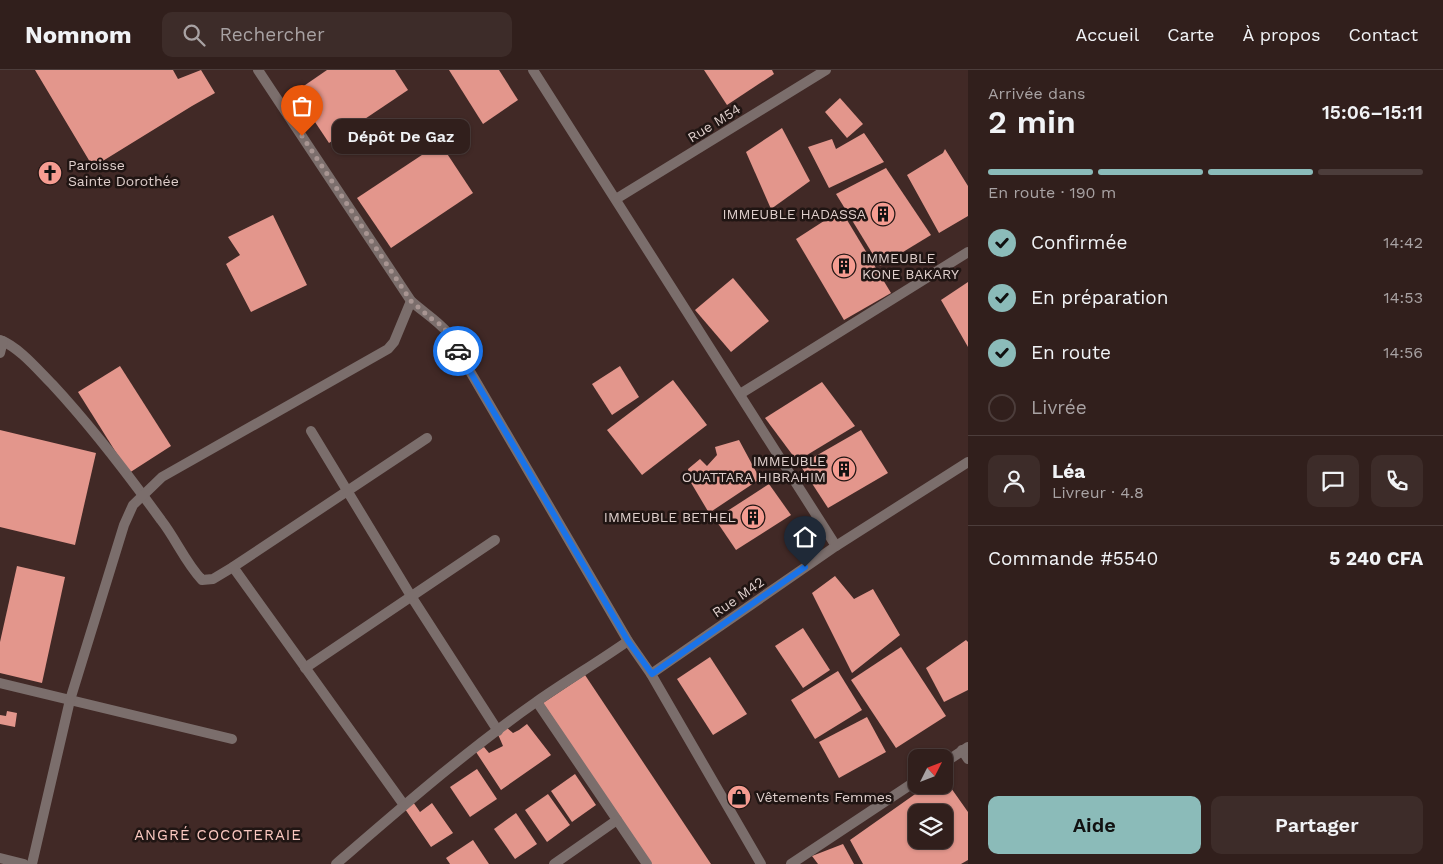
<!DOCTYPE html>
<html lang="fr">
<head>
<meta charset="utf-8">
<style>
	body { margin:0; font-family:"Work Sans",sans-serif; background:#3d2c29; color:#f1f3f6; height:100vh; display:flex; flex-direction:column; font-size:19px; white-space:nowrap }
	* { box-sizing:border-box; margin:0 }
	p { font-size:16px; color:#a8a2a3 }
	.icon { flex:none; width:28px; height:28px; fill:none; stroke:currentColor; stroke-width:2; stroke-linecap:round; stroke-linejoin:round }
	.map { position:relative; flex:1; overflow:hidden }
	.side { display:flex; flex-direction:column; background:#311f1c; width:475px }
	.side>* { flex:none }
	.needle { width:32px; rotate:48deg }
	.fabs { position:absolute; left:908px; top:679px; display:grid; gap:10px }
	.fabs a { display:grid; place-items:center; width:45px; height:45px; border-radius:10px; background:#311f1c; box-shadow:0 1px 4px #0004,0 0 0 1px #4c3d3b; font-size:25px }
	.pin { position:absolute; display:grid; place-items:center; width:42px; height:42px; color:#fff; margin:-51px -21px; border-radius:50% 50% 50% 0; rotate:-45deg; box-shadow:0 0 5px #0007 }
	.pin .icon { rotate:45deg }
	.courier { position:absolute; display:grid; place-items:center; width:50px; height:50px; margin:-25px; border:4px solid #1a73e8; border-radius:50%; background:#fff; color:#222; box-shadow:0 1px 6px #0007 }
	.bubble { position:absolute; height:35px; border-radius:10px; background:#311f1c; box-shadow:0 1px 4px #0004,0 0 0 1px #4c3d3b; font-size:16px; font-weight:600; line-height:35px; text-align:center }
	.summary em { font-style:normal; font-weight:600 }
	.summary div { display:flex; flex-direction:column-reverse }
	.summary { display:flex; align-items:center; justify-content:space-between; height:85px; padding:0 20px }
	h1 { font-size:32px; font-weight:600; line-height:38px }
	.bar { display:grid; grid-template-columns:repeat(4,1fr); gap:8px 5px; align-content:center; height:60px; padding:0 20px }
	.bar i { height:6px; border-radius:4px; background:#4c3d3b }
	.bar .on { background:#8bbbb9 }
	.bar p { grid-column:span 4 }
	.line { display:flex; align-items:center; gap:12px; padding:0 20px; border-top:1px solid #4c3d3b }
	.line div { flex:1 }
	.round { display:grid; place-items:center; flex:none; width:52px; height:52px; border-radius:10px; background:#3d2c29 }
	ol { padding:0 20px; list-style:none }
	li { display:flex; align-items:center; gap:15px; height:55px }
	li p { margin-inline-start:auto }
	li .icon { padding:5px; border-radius:50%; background:#8bbbb9; color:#111; stroke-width:4 }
	li:last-child { color:#a8a2a3 }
	li i { width:28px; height:28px; border:2px solid #4c3d3b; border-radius:50% }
	.primary-button { display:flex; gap:10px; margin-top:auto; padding:10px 20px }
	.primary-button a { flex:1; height:58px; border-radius:10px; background:#8bbbb9; color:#111; font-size:20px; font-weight:600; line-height:58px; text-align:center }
	.primary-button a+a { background:#3d2c29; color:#f1f3f6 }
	header { display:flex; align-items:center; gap:30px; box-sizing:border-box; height:70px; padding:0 25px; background:#311f1c; border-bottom:1px solid #4c3d3b }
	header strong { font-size:24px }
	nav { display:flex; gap:28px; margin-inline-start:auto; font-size:18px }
	.search { width:350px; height:45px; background:#3d2c29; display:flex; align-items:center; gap:12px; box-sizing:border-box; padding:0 18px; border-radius:10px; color:#a8a2a3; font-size:19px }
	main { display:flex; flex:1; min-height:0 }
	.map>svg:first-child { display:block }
	.building { fill:#e3968c; fill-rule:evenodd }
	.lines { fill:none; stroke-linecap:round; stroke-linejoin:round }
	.street { stroke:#7b6e6c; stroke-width:10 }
	.done { stroke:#a89592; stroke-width:5; stroke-dasharray:0 9 }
	.route { stroke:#1a73e8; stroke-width:6 }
	.labels { text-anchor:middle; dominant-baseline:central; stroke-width:5; stroke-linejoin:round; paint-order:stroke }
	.street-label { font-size:14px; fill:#dfcfcc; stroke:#201513 }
	.poi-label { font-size:14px; fill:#dfcfcc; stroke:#201513; text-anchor:start }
	.neighbourhood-label { font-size:15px; letter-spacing:1px; fill:#fbc8c0; stroke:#201513 }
</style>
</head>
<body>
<header>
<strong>Nomnom</strong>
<div class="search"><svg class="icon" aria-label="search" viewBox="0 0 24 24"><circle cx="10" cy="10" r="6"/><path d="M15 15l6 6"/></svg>Rechercher</div>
<nav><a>Accueil</a><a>Carte</a><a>À propos</a><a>Contact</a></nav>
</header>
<main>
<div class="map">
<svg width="968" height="794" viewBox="0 0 968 794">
	<rect width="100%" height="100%" fill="#412926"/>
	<g class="building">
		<polygon points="35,0 173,0 178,9 201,0 215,23 192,36 93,97"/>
		<polygon points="327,0 395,0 408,20 329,73 295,22"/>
		<polygon points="449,0 499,0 518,30 483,54"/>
		<polygon points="704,0 772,0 774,4 727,35"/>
		<polygon points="840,28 863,54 847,68 825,42"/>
		<polygon points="782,58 810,111 771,139 746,82"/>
		<polygon points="864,63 884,92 829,118 808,77 832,69 836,79"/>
		<polygon points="440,73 473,123 391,178 357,128"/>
		<polygon points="945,79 968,116 968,146 939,163 907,105 943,83"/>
		<polygon points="886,98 931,165 880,196 836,124"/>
		<polygon points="841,140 891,223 844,250 796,169"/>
		<polygon points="273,145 307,215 251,242 226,194 240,185 228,167"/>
		<polygon points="733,208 769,251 731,282 695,240"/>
		<polygon points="968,212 968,277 941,230"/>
		<polygon points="120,296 171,376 129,403 78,322"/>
		<polygon points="620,296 639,327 612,345 592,314"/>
		<polygon points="673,310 707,355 642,405 607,360"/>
		<polygon points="822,312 855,356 797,391 765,348"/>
		<polygon points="0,360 96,383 75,475 0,457"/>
		<polygon points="861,360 888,403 828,438 800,395"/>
		<polygon points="739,370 760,409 709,443 690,411 688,399 700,389 707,396 717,385 715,377"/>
		<polygon points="769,414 791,445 736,480 715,449"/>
		<polygon points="17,496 65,507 42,613 0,603 0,572"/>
		<polygon points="835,506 854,529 873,519 900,565 852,603 812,523"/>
		<polygon points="803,558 830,600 803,618 775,576"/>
		<polygon points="966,570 968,572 968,620 944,632 926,598"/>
		<polygon points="901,577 946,646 896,678 851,610"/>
		<polygon points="710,587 747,644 713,665 677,609"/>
		<polygon points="838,601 862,640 815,669 791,630"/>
		<polygon points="585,605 711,794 650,794 543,633"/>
		<polygon points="7,641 17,643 15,657 0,654 0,645 6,646"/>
		<polygon points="867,647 886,682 839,708 819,672"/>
		<polygon points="527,654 551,685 501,720 476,682 484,677 489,683 503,676 497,662 505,656 513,663 519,660"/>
		<polygon points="477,699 497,729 470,747 450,717"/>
		<polygon points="575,704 596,735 572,752 551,721"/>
		<path d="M944 708 968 742V790L961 794H863L850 770 928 715H944ZM916 742H944V770H916Z"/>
		<polygon points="548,724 570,755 547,772 525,740"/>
		<polygon points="413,732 420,742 432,733 453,763 431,777 405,739"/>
		<polygon points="516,743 537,774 515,789 494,759"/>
		<polygon points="473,770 489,794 450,794 446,788"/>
		<polygon points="843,774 854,794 818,794 812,786"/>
	</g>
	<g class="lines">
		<g class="street">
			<path d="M258 0 411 231C422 241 438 251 447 262L628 571 651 604 761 794"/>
			<polyline points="533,0 836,476"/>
			<polyline points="616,129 826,0"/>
			<path d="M0 270C19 277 38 300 52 314 92 357 127 403 161 450 176 469 185 492 202 510L213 509 233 497 427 368"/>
			<polyline points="0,283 3,271"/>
			<polyline points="740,324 968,182"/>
			<polyline points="311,361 411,526 498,661"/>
			<polyline points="233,497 404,735"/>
			<polyline points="305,598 495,470"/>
			<polyline points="651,604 836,476 968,392"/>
			<polyline points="0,613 232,669"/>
			<polyline points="537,632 647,794"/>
			<polyline points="962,680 968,689"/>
			<polyline points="944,693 968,677"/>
			<polyline points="0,788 24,794"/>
			<polyline points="32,794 70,630 124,455 133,435 162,407 388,279 394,272 411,231"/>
			<path d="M336 794C401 738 466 681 536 632 566 611 598 592 628 571"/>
			<polyline points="554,794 617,750"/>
			<polyline points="791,794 916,711"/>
		</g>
	</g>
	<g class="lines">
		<polyline class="done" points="302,66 411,231 433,250 441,255 447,262 458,281"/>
		<polyline class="route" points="458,281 628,571 652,604 805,497"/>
	</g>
	<defs>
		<g id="church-disc" transform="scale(1.25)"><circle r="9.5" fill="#f59c91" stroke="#201513"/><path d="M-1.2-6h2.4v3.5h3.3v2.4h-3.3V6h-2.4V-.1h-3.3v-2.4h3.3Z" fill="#111"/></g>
		<g id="building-disc" transform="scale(1.25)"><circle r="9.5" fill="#f59c91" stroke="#201513"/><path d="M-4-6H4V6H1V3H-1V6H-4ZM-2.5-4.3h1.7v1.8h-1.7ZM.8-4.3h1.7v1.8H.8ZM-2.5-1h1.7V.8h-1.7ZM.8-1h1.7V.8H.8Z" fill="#111"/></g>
		<g id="shop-disc" transform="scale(1.25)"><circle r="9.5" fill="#f59c91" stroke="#201513"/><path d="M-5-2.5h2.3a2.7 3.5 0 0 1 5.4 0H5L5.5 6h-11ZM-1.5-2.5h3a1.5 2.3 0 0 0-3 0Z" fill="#111"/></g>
	</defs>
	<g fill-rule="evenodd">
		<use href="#church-disc" x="50" y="103"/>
		<use href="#building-disc" x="883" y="144"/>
		<use href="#building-disc" x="844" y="196"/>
		<use href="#building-disc" x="844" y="399"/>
		<use href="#building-disc" x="753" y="447"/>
		<use href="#shop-disc" x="739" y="727"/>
	</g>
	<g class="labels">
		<g class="street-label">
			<text transform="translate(714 53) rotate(-32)">Rue M54</text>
			<text transform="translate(738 527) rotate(-35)">Rue M42</text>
		</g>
		<g class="poi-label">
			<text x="68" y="95">Paroisse<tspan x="68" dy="16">Sainte Dorothée</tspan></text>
			<text x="866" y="144" text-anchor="end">IMMEUBLE HADASSA</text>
			<text x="862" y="188">IMMEUBLE<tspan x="862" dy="16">KONE BAKARY</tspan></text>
			<text x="826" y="391" text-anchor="end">IMMEUBLE<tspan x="826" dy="16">OUATTARA HIBRAHIM</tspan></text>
			<text x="736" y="447" text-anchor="end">IMMEUBLE BETHEL</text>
			<text x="756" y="727">Vêtements Femmes</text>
		</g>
		<g class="neighbourhood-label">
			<text x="218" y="765">ANGRÉ COCOTERAIE</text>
		</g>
	</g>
</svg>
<div class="fabs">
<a><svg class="needle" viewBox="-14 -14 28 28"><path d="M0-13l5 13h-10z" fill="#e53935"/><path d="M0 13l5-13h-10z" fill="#a8a2a3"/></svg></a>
<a><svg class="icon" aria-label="layers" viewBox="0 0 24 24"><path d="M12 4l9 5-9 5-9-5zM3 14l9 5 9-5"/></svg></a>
</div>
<div class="pin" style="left:302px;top:66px;background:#ea580c"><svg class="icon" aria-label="bag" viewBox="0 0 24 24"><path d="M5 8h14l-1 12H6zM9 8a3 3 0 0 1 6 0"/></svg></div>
<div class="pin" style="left:805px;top:497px;background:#1f2937"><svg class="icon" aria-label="home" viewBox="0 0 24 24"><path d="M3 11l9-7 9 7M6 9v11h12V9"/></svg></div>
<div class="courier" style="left:458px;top:281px"><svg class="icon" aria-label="car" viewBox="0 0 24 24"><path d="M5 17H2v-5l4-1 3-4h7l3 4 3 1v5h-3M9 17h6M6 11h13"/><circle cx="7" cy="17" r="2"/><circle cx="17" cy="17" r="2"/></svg></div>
<div class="bubble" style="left:332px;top:49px;width:138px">Dépôt De Gaz</div>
</div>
<section class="side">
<div class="summary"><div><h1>2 min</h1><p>Arrivée dans</p></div><em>15:06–15:11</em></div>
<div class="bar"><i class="on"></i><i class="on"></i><i class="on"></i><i></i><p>En route · 190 m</p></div>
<ol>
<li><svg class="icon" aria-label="check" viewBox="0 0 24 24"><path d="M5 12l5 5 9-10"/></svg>Confirmée<p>14:42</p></li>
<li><svg class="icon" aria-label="check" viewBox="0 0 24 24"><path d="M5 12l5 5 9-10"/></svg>En préparation<p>14:53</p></li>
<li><svg class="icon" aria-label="check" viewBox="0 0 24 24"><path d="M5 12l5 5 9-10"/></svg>En route<p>14:56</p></li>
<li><i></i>Livrée</li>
</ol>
<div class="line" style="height:90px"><a class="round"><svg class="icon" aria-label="person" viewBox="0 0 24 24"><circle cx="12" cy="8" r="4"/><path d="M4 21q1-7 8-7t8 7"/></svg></a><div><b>Léa</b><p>Livreur · 4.8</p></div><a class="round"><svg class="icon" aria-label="chat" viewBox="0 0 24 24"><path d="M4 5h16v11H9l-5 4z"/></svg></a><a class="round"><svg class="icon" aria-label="phone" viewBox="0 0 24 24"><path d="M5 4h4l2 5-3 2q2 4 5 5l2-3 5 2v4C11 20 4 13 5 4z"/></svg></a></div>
<div class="line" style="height:65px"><div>Commande #5540</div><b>5 240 CFA</b></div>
<div class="primary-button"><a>Aide</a><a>Partager</a></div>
</section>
</main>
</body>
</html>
